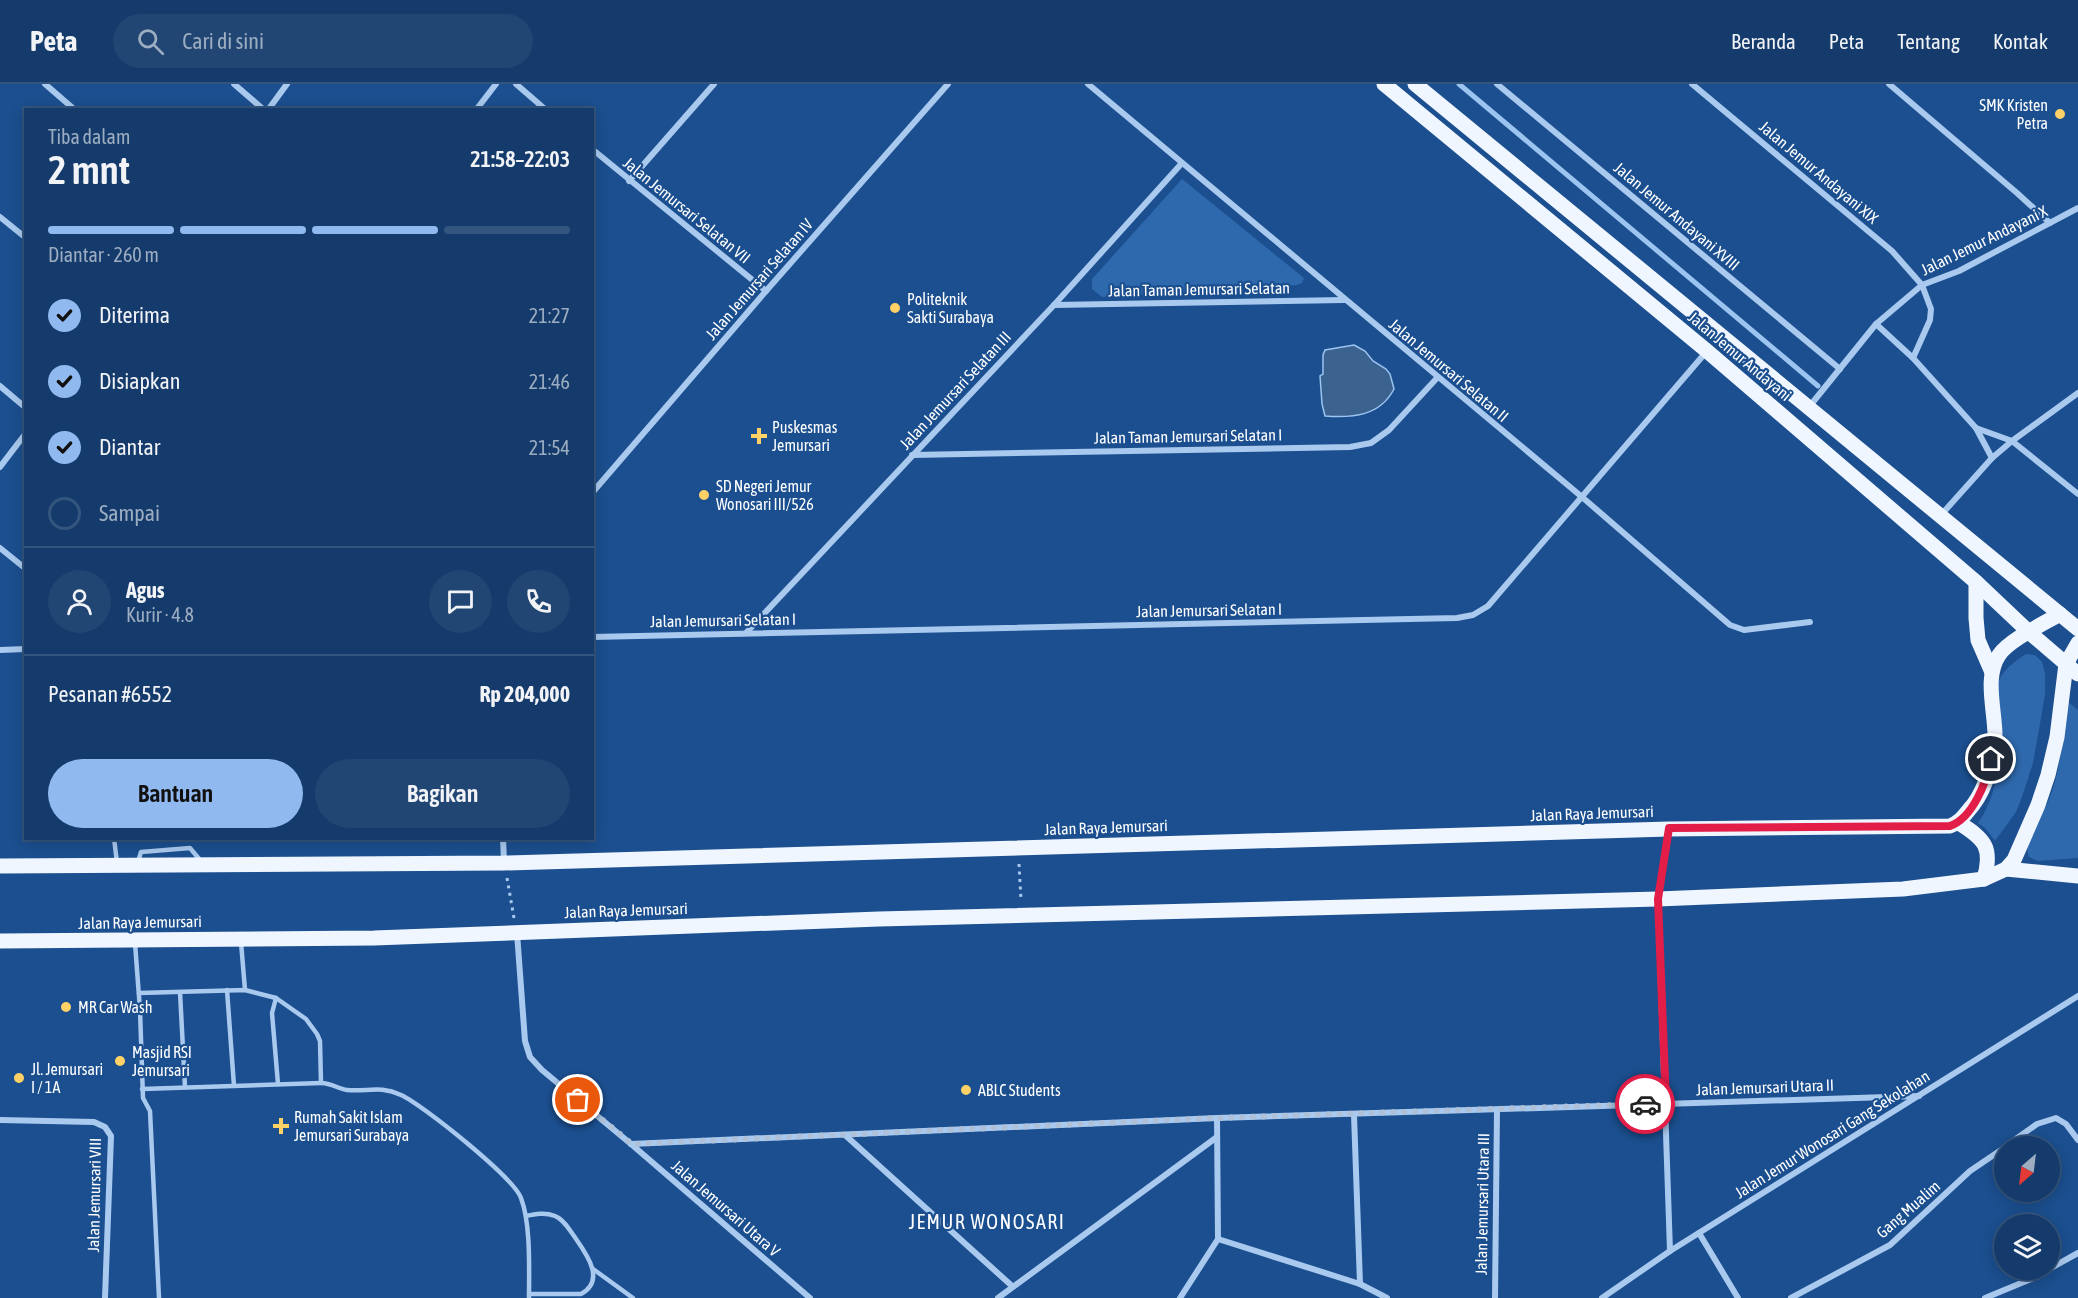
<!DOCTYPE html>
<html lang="id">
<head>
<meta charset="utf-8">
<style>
	body { margin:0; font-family:"Asap Condensed",sans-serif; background:#214673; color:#f1f3f6; height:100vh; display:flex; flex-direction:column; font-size:22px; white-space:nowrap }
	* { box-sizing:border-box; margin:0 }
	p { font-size:20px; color:#9dadc1 }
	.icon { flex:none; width:33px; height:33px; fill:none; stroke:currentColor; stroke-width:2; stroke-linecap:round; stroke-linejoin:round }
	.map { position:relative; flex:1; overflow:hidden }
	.panel { position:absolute; left:24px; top:24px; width:570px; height:732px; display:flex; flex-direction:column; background:#143b6b; border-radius:0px; box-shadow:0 3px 15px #0003,0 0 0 2px #33557e }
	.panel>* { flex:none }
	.needle { width:39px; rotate:208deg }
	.fabs { position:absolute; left:1994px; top:1052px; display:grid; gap:12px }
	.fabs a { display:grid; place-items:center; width:66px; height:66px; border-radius:50%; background:#143b6b; box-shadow:0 3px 15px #0003,0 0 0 2px #33557e; font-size:30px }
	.pin { position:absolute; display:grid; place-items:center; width:51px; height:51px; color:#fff; margin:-26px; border:3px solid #fff; border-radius:50%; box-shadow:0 2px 6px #0007 }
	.courier { position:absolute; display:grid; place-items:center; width:60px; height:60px; margin:-30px; border:4px solid #e11d48; border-radius:50%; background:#fff; color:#222; box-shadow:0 2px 8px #0007 }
	.summary em { font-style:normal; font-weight:600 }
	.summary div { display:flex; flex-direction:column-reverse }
	.summary { display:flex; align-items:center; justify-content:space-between; height:102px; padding:0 24px }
	h1 { font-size:39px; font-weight:600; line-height:45px }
	.bar { display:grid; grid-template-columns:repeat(4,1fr); gap:9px 6px; align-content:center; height:72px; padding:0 24px }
	.bar i { height:8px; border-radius:4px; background:#33557e }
	.bar .selected { background:#90b9f0 }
	.bar p { grid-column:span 4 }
	.line { display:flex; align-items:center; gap:15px; padding:0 24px; border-top:2px solid #33557e }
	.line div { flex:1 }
	.round { display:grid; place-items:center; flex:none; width:63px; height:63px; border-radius:32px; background:#214673 }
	ol { padding:0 24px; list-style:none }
	li { display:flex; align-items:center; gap:18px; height:66px }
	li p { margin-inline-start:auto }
	li .icon { padding:6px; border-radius:50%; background:#90b9f0; color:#111; stroke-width:4 }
	li:last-child { color:#9dadc1 }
	li i { width:33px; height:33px; border:3px solid #33557e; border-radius:50% }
	.button { display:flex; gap:12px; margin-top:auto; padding:12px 24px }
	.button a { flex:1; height:69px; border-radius:36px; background:#90b9f0; color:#111; font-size:24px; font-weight:600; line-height:69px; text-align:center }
	.button a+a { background:#214673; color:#f1f3f6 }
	header { display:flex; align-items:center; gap:36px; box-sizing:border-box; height:84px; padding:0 30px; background:#143b6b; border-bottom:2px solid #33557e }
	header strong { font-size:28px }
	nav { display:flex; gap:33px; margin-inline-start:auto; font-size:21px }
	.search { width:420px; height:54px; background:#214673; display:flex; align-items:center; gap:15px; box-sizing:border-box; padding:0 21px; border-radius:33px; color:#9dadc1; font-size:22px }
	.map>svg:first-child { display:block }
	.green { fill:#2e69ad }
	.water { fill:#3c6290; stroke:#9cc4f0; stroke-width:1.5 }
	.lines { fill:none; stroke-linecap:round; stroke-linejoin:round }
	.stream { stroke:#9cc4f0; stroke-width:5 }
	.path { stroke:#a9c9ee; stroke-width:3; stroke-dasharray:3 4.5; stroke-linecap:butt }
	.lane { stroke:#a9c9ee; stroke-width:4.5 }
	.street { stroke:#a9c9ee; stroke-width:6 }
	.primary { stroke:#f0f6ff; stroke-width:15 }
	.done { stroke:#afc1d8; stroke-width:6; stroke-dasharray:0 10.8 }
	.route { stroke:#e11d48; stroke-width:8 }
	.poi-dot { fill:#ffd166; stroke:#1b4f8f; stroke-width:2 }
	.labels { text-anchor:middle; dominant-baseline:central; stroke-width:4.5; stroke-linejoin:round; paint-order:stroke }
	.poi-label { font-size:16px; fill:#fff; stroke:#1b4f8f; text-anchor:start }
	.street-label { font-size:16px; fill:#fff; stroke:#1b4f8f }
	.quarter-label { font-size:20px; letter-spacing:1.5px; fill:#fff; stroke:#1b4f8f }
</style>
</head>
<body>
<header>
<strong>Peta</strong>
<div class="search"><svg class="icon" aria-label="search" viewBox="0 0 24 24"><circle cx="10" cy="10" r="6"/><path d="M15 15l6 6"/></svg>Cari di sini</div>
<nav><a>Beranda</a><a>Peta</a><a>Tentang</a><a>Kontak</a></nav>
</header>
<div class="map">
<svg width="2078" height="1214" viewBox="0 0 2078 1214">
	<rect width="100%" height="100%" fill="#1b4f8f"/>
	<g class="green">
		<polygon points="1182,95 1304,194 1302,199 1297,201 1102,213 1092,205 1092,195"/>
		<path d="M2026 570 2035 571 2042 578 2045 589V611L2033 679 2022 713 2016 728 1995 757 1985 744 1978 739C2002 705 1998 668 1998 628 1998 619 1997 609 1998 600 2001 587 2015 577 2026 570Z"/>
		<path d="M2068 618 2078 626V774L2038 777 2029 773C2022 754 2040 735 2048 718 2061 688 2063 650 2068 618Z"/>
	</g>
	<path class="water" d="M1354 261 1365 267 1373 277 1386 285 1390 290 1394 305C1380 332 1353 334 1325 332L1322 320 1320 292 1323 290V271L1325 266Z"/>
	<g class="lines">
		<polyline class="stream" points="1459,0 1818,302"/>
		<g class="path">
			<polyline points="1019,780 1021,816"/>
			<polyline points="507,794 514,834"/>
		</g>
		<g class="lane">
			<polyline points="114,754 117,779"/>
			<polyline points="138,778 141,768 190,764 200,776"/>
			<polyline points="241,858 245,906"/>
			<polyline points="135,859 140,926 143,1014 150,1027 159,1214"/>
			<polyline points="227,906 234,1002"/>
			<polyline points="180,908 185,1003"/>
			<path d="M139 909 245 906 276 914 306 935 317 950 320 957 321 999C332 999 338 1005 347 1006 367 1008 380 1001 401 1011 423 1021 514 1094 521 1114 531 1140 529 1186 529 1214"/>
			<polyline points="276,914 272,929 278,1000"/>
			<polyline points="142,1005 321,999"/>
			<path d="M526 1132C535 1130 545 1128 555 1132 563 1135 569 1145 574 1152 585 1168 607 1196 581 1210H529"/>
			<polyline points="593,1185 633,1214"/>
		</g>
		<g class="street">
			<polyline points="45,0 75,26"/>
			<polyline points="234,0 264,26"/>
			<polyline points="516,0 546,26"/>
			<polyline points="1088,0 1582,413 1730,541 1744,546 1810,538"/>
			<polyline points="1497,0 1840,285"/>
			<polyline points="1692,0 1892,167 1922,201 1931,225 1930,236 1913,274"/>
			<polyline points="1889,0 2017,109 2050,139"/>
			<polyline points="268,26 287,0"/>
			<polyline points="476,26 496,0"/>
			<polyline points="592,65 766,207"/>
			<polyline points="629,97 714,0"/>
			<polyline points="0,133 26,154"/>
			<polyline points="1054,221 1344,216"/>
			<polyline points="1876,240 1913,274 1976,344 1992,374"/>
			<polyline points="0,302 26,324"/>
			<polyline points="1809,323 1876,240 1922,201 1959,187 2078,124"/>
			<polyline points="1976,344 2012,357 2078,410"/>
			<polyline points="912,371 1350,363 1371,359 1389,346 1437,294"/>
			<polyline points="0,383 26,349"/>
			<polyline points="592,409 766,207 948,0"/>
			<polyline points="1941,431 1992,374 2012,357 2078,309"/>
			<polyline points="0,464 26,485"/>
			<polyline points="746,549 1054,221 1182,79"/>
			<polyline points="592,553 1457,534 1473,531 1488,522 1707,267"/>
			<polyline points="0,566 26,565"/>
			<polyline points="1669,746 1658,815 1670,1167"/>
			<polyline points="503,754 504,778"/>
			<polyline points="517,849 525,957 530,973 542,986 631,1060 810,1214"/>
			<polyline points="1354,1031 1360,1200"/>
			<polyline points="1217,1034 1218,1155"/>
			<polyline points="0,1036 94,1038 105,1043 111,1052 105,1214"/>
			<polyline points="845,1051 1012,1202"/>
			<polyline points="631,1060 1217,1034 1919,1012"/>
			<polyline points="2006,1062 2037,1040 2056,1034 2066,1040 2078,1056"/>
			<polyline points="1699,1149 1738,1214"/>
			<polyline points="1218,1155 1360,1200 1387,1214"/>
			<polyline points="998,1214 1217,1053"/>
			<polyline points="1180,1214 1218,1155"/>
			<polyline points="1495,1214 1497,1026"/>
			<polyline points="1602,1214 1670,1167 2078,912"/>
			<polyline points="1791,1214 1890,1161 1970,1087 2004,1064"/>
			<polyline points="1985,1214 2031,1195 2078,1169"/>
		</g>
		<g class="primary">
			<polyline points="1384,0 1707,267 1976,498 2030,549 2078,590"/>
			<polyline points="1415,0 2078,545"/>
			<polyline points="1976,498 1976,534 1978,556 1991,586"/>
			<path d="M1959 739C1985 755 1993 764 1984 795"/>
			<path d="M0 782 504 779 1669 745 1950 742C1961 738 1965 730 1973 721 1986 704 1995 673 1995 652 1995 626 1984 593 1999 571 2009 556 2043 540 2060 530"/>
			<polyline points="2006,785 2078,792"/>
			<polyline points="0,857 374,854 879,835 1658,815 1903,805 1984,795 2006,785 2014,776 2038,721 2048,691 2057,653 2066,580 2078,559"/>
		</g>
	</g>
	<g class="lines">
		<polyline class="done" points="578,1016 632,1060 1217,1034 1645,1020"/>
		<path class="route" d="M1645 1020H1666L1658 815 1669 744 1950 742C1973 734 1987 697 1991 675"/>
	</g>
	<g class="poi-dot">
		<circle cx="2060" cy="30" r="6"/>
		<circle cx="895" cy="224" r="6"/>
		<path d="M756 343h6v6h6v6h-6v6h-6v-6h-6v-6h6z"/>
		<circle cx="704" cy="411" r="6"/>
		<circle cx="66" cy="923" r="6"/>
		<circle cx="120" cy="977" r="6"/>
		<circle cx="19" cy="994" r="6"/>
		<circle cx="966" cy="1006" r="6"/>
		<path d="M278 1033h6v6h6v6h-6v6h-6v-6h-6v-6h6z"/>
	</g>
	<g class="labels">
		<g class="poi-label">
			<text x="2048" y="21" text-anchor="end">SMK Kristen<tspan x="2048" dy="18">Petra</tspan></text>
			<text x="907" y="215">Politeknik<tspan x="907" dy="18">Sakti Surabaya</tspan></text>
			<text x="772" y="343">Puskesmas<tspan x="772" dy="18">Jemursari</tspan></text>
			<text x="716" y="402">SD Negeri Jemur<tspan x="716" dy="18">Wonosari III/526</tspan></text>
			<text x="78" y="923">MR Car Wash</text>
			<text x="132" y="968">Masjid RSI<tspan x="132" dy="18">Jemursari</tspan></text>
			<text x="31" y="985">Jl. Jemursari<tspan x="31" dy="18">I / 1A</tspan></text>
			<text x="978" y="1006">ABLC Students</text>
			<text x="294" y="1033">Rumah Sakit Islam<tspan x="294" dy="18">Jemursari Surabaya</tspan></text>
		</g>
		<g class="street-label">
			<text transform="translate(1819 88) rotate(40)">Jalan Jemur Andayani XIX</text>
			<text transform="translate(687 126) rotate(39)">Jalan Jemursari Selatan VII</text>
			<text transform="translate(1677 132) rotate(40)">Jalan Jemur Andayani XVIII</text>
			<text transform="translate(1984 156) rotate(-26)">Jalan Jemur Andayani X</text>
			<text transform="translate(759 195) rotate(-49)">Jalan Jemursari Selatan IV</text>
			<text transform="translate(1199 205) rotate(-1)">Jalan Taman Jemursari Selatan</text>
			<text transform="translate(1740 272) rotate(40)">Jalan Jemur Andayani</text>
			<text transform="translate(1449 286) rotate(40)">Jalan Jemursari Selatan II</text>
			<text transform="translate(955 306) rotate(-47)">Jalan Jemursari Selatan III</text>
			<text transform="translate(1188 352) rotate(-1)">Jalan Taman Jemursari Selatan I</text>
			<text transform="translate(1209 526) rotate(-1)">Jalan Jemursari Selatan I</text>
			<text transform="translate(723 536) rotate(-1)">Jalan Jemursari Selatan I</text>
			<text transform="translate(1592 729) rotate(-2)">Jalan Raya Jemursari</text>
			<text transform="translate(1106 743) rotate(-2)">Jalan Raya Jemursari</text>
			<text transform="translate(626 826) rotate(-2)">Jalan Raya Jemursari</text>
			<text transform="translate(140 838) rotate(-1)">Jalan Raya Jemursari</text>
			<text transform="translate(1765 1003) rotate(-2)">Jalan Jemursari Utara II</text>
			<text transform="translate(1832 1050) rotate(-32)">Jalan Jemur Wonosari Gang Sekolahan</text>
			<text transform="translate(94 1111) rotate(-89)">Jalan Jemursari VIII</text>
			<text transform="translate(1482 1120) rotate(-89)">Jalan Jemursari Utara III</text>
			<text transform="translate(726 1124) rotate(41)">Jalan Jemursari Utara V</text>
			<text transform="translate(1908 1125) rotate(-41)">Gang Mualim</text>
		</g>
		<g class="quarter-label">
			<text x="987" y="1137">JEMUR WONOSARI</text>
		</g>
	</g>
</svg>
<div class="fabs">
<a><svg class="needle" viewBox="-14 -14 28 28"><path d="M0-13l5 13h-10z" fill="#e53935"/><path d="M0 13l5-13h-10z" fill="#9dadc1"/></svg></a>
<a><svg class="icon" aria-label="layers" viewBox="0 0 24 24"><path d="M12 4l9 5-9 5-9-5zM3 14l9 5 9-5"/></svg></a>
</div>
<div class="pin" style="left:578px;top:1016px;background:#ea580c"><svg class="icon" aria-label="bag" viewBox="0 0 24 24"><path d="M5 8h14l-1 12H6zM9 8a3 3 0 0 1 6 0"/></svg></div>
<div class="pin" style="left:1991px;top:675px;background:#1f2937"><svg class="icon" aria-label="home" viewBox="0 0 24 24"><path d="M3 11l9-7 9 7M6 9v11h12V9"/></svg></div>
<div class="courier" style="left:1645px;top:1020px"><svg class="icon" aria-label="car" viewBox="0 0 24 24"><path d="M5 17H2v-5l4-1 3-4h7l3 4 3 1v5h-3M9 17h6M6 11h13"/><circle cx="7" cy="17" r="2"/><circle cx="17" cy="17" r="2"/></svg></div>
<section class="panel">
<div class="summary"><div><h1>2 mnt</h1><p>Tiba dalam</p></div><em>21:58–22:03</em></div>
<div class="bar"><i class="selected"></i><i class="selected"></i><i class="selected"></i><i></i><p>Diantar · 260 m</p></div>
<ol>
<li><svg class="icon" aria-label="check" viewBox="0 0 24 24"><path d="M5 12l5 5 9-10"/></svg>Diterima<p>21:27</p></li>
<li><svg class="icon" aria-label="check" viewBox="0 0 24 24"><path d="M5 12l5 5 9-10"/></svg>Disiapkan<p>21:46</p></li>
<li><svg class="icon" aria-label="check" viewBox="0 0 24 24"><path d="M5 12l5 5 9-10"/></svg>Diantar<p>21:54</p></li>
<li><i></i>Sampai</li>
</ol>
<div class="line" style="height:108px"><a class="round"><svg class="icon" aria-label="person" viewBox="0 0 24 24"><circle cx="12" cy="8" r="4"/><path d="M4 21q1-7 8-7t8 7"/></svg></a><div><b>Agus</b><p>Kurir · 4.8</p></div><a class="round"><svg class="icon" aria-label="chat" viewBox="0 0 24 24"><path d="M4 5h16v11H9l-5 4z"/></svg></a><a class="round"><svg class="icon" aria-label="phone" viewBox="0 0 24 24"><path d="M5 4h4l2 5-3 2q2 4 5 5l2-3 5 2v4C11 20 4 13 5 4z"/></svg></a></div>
<div class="line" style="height:78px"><div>Pesanan #6552</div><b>Rp 204,000</b></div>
<div class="button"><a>Bantuan</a><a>Bagikan</a></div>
</section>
</div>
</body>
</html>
